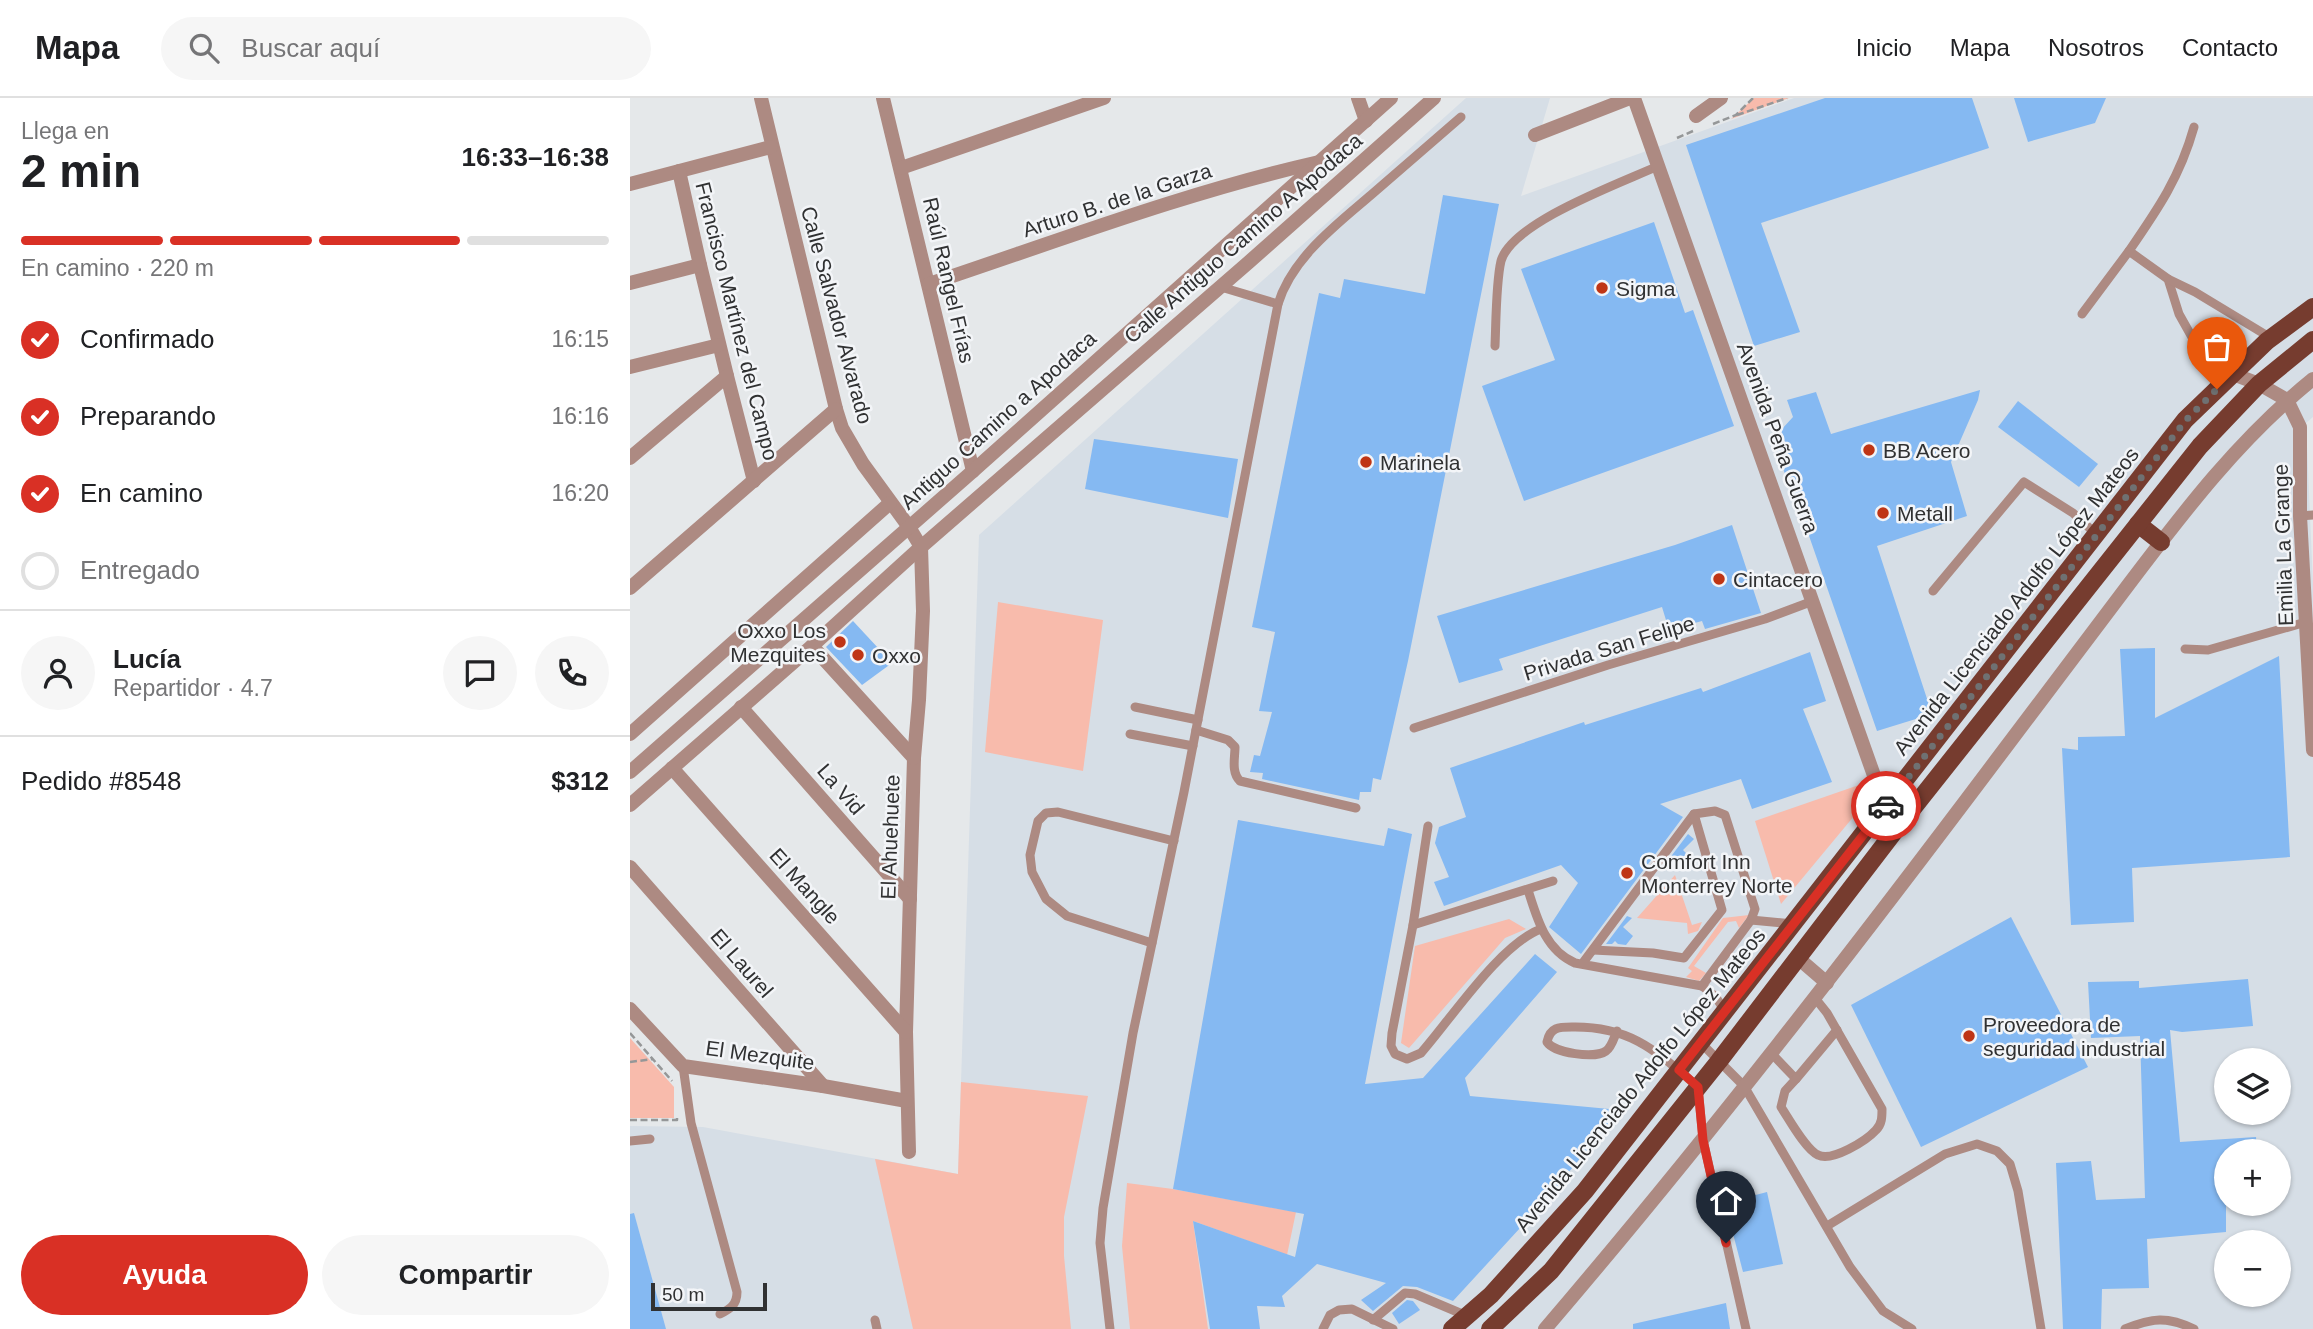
<!DOCTYPE html>
<html lang="es">
<head>
<meta charset="utf-8">
<style>
	body { margin:0; font-family:Helvetica,sans-serif; background:#f6f6f6; color:#202124; height:100vh; display:flex; flex-direction:column; font-size:26px; white-space:nowrap }
	* { box-sizing:border-box; margin:0 }
	p { font-size:23px; color:#757577 }
	.icon { flex:none; width:38px; height:38px; fill:none; stroke:currentColor; stroke-width:2; stroke-linecap:round; stroke-linejoin:round }
	.map { position:relative; flex:1; overflow:hidden }
	.drawer { display:flex; flex-direction:column; background:#fff; width:630px }
	.drawer>* { flex:none }
	.controls { position:absolute; left:1584px; top:950px; display:grid; gap:14px }
	.controls a { display:grid; place-items:center; width:77px; height:77px; border-radius:50%; background:#fff; box-shadow:0 2px 5px #0004; font-size:35px }
	.scale { position:absolute; left:21px; bottom:18px; width:116px; box-sizing:border-box; padding-left:7px; border:4px solid #303132; border-top:0; font-size:19px; line-height:24px; white-space:nowrap; color:#303132; -webkit-text-stroke:5px #f3f5f8; paint-order:stroke }
	.pin { position:absolute; display:grid; place-items:center; width:60px; height:60px; color:#fff; margin:-72px -30px; border-radius:50% 50% 50% 0; rotate:-45deg; box-shadow:0 0 7px #0007 }
	.pin .icon { rotate:45deg }
	.courier { position:absolute; display:grid; place-items:center; width:70px; height:70px; margin:-35px; border:5px solid #d93025; border-radius:50%; background:#fff; color:#222; box-shadow:0 2px 9px #0007 }
	.overview em { font-style:normal; font-weight:700 }
	.overview div { display:flex; flex-direction:column-reverse }
	.overview { display:flex; align-items:center; justify-content:space-between; height:119px; padding:0 21px }
	h1 { font-size:46px; font-weight:700; line-height:52px }
	.bar { display:grid; grid-template-columns:repeat(4,1fr); gap:10px 7px; align-content:center; height:84px; padding:0 21px }
	.bar i { height:9px; border-radius:5px; background:#e0e0e0 }
	.bar .current { background:#d93025 }
	.bar p { grid-column:span 4 }
	.line { display:flex; align-items:center; gap:18px; padding:0 21px; border-top:2px solid #e0e0e0 }
	.line div { flex:1 }
	.round { display:grid; place-items:center; flex:none; width:74px; height:74px; border-radius:37px; background:#f6f6f6 }
	ol { padding:0 21px; list-style:none }
	li { display:flex; align-items:center; gap:21px; height:77px }
	li p { margin-inline-start:auto }
	li .icon { padding:7px; border-radius:50%; background:#d93025; color:#fff; stroke-width:4 }
	li:last-child { color:#757577 }
	li i { width:38px; height:38px; border:4px solid #e0e0e0; border-radius:50% }
	.action { display:flex; gap:14px; margin-top:auto; padding:14px 21px }
	.action a { flex:1; height:80px; border-radius:42px; background:#d93025; color:#fff; font-size:28px; font-weight:700; line-height:80px; text-align:center }
	.action a+a { background:#f6f6f6; color:#202124 }
	header { display:flex; align-items:center; gap:42px; box-sizing:border-box; height:98px; padding:0 35px; background:#fff; border-bottom:2px solid #e0e0e0 }
	header strong { font-size:33px }
	nav { display:flex; gap:38px; margin-inline-start:auto; font-size:24px }
	.search { width:490px; height:63px; background:#f6f6f6; display:flex; align-items:center; gap:18px; box-sizing:border-box; padding:0 24px; border-radius:38px; color:#757577; font-size:26px }
	main { display:flex; flex:1; min-height:0 }
	.map>svg:first-child { display:block }
	.built { fill:#d6dee6; fill-rule:evenodd }
	.green { fill:#f8bbac }
	.building { fill:#85b9f2 }
	.lines { fill:none; stroke-linecap:round; stroke-linejoin:round }
	.path { stroke:#959798; stroke-width:2.5; stroke-dasharray:7 3.5; stroke-linecap:butt }
	.service { stroke:#ad8a82; stroke-width:9 }
	.pedestrian { stroke:#ad8a82; stroke-width:14 }
	.minor { stroke:#ad8a82; stroke-width:14 }
	.tertiary { stroke:#ad8a82; stroke-width:14 }
	.primary { stroke:#763c2f; stroke-width:18 }
	.done { stroke:#6f7172; stroke-width:7; stroke-dasharray:0 12.6 }
	.route { stroke:#d93025; stroke-width:9 }
	.poi-dot { fill:#bf3515; stroke:#f3f5f8; stroke-width:2.5 }
	.labels { text-anchor:middle; dominant-baseline:central; stroke-width:5; stroke-linejoin:round; paint-order:stroke }
	.street-label { font-size:21px; fill:#303132; stroke:#f3f5f8 }
	.poi-label { font-size:21px; fill:#303132; stroke:#f3f5f8; text-anchor:start }
</style>
</head>
<body>
<header>
<strong>Mapa</strong>
<div class="search"><svg class="icon" aria-label="search" viewBox="0 0 24 24"><circle cx="10" cy="10" r="6"/><path d="M15 15l6 6"/></svg>Buscar aquí</div>
<nav><a>Inicio</a><a>Mapa</a><a>Nosotros</a><a>Contacto</a></nav>
</header>
<main>
<section class="drawer">
<div class="overview"><div><h1>2 min</h1><p>Llega en</p></div><em>16:33–16:38</em></div>
<div class="bar"><i class="current"></i><i class="current"></i><i class="current"></i><i></i><p>En camino · 220 m</p></div>
<ol>
<li><svg class="icon" aria-label="check" viewBox="0 0 24 24"><path d="M5 12l5 5 9-10"/></svg>Confirmado<p>16:15</p></li>
<li><svg class="icon" aria-label="check" viewBox="0 0 24 24"><path d="M5 12l5 5 9-10"/></svg>Preparando<p>16:16</p></li>
<li><svg class="icon" aria-label="check" viewBox="0 0 24 24"><path d="M5 12l5 5 9-10"/></svg>En camino<p>16:20</p></li>
<li><i></i>Entregado</li>
</ol>
<div class="line" style="height:126px"><a class="round"><svg class="icon" aria-label="person" viewBox="0 0 24 24"><circle cx="12" cy="8" r="4"/><path d="M4 21q1-7 8-7t8 7"/></svg></a><div><b>Lucía</b><p>Repartidor · 4.7</p></div><a class="round"><svg class="icon" aria-label="chat" viewBox="0 0 24 24"><path d="M4 5h16v11H9l-5 4z"/></svg></a><a class="round"><svg class="icon" aria-label="phone" viewBox="0 0 24 24"><path d="M5 4h4l2 5-3 2q2 4 5 5l2-3 5 2v4C11 20 4 13 5 4z"/></svg></a></div>
<div class="line" style="height:91px"><div>Pedido #8548</div><b>$312</b></div>
<div class="action"><a>Ayuda</a><a>Compartir</a></div>
</section>
<div class="map">
<svg width="1683" height="1231" viewBox="0 0 1683 1231">
	<rect width="100%" height="100%" fill="#e5e8ea"/>
	<path class="built" d="M836 0H920L891 98 1164 0H1683V319L1676 325 1683 487V1231H0V1028L73 1029 328 1076 349 437ZM1596 962H1648V1015H1596ZM1596 1054H1648V1106H1596ZM1596 1144H1648V1197H1596Z"/>
	<g class="green">
		<polygon points="1124,0 1159,0 1101,21"/>
		<polygon points="368,504 473,522 453,673 355,654"/>
		<polygon points="1229,687 1234,706 1151,806 1125,723"/>
		<polygon points="1045,777 1062,827 1072,824 1068,833 1058,836 1057,825 1007,820"/>
		<polygon points="1119,817 1109,830 1106,823 1098,824 1064,868 1076,875 1069,883 1056,879 1062,873 1058,870 1093,820"/>
		<polygon points="879,821 896,831 875,840 779,950 771,945 785,848"/>
		<polygon points="0,940 44,989 44,1020 0,1020"/>
		<polygon points="331,984 458,998 434,1119 434,1158 441,1231 283,1231 245,1061 328,1076"/>
		<polygon points="497,1085 543,1091 666,1114 657,1157 563,1123 578,1231 500,1231 492,1148"/>
	</g>
	<g class="building">
		<polygon points="1195,0 1342,0 1359,50 1131,125 1170,234 1124,248 1056,47"/>
		<polygon points="1384,0 1476,0 1465,25 1398,44"/>
		<polygon points="813,97 869,106 778,563 751,682 743,680 741,694 730,694 729,702 632,681 633,675 620,674 624,657 630,658 642,614 629,613 645,534 622,529 689,195 710,200 714,181 795,196"/>
		<polygon points="1024,124 1055,215 1063,212 1104,328 894,403 852,288 925,262 891,171"/>
		<polygon points="1350,292 1348,302 1321,364 1337,418 1247,448 1302,616 1247,633 1170,412 1146,354 1157,349 1151,332 1163,319 1157,302 1186,294 1201,336"/>
		<polygon points="1388,303 1468,366 1449,389 1368,329"/>
		<polygon points="464,341 608,361 598,420 455,391"/>
		<polygon points="1102,427 1131,515 1075,531 1072,523 1039,532 1032,509 869,561 873,572 829,585 807,518 1045,447"/>
		<polygon points="223,523 262,565 232,587 196,549"/>
		<polygon points="1525,550 1525,620 1649,558 1660,759 1502,770 1504,824 1441,827 1432,650 1448,652 1448,639 1495,638 1490,551"/>
		<polygon points="1180,554 1196,603 1173,611 1202,684 1122,711 1111,681 1030,706 1053,719 951,856 919,829 948,785 931,767 814,808 804,784 819,779 805,745 809,729 836,719 820,670 954,624 955,627 1071,590 1073,594"/>
		<polygon points="608,722 754,748 758,730 782,736 735,986 793,980 905,856 927,874 835,980 840,998 990,1012 914,1104 823,1203 787,1189 773,1188 743,1213 731,1202 756,1185 687,1166 652,1198 655,1209 627,1208 630,1231 580,1231 563,1123 665,1159 674,1116 543,1091"/>
		<polygon points="1058,736 1064,741 1053,752 1063,762 1055,773 1044,764 1037,771 1033,769"/>
		<polygon points="997,818 1002,820 993,829 1003,838 996,847 988,846 985,843 982,846 976,846"/>
		<polygon points="1381,819 1458,969 1291,1049 1221,907"/>
		<polygon points="1618,881 1623,928 1552,934 1540,932 1550,1044 1626,1039 1627,1054 1596,1054 1596,1134 1517,1141 1519,1190 1472,1191 1471,1231 1433,1231 1426,1065 1461,1063 1466,1102 1515,1100 1510,938 1461,940 1458,884 1509,883 1509,890"/>
		<polygon points="1137,1094 1153,1166 1113,1174 1095,1105"/>
		<polygon points="4,1115 36,1231 0,1231 0,1116"/>
		<polygon points="777,1202 783,1203 790,1212 769,1226 762,1215"/>
		<polygon points="1096,1205 1100,1231 1003,1231 1003,1226"/>
	</g>
	<g class="lines">
		<g class="path">
			<polyline points="1107,17 1157,0"/>
			<polyline points="1083,26 1106,17 1123,0"/>
			<polyline points="1047,40 1063,33"/>
			<polyline points="0,935 42,983"/>
			<polyline points="0,964 23,961"/>
			<polyline points="0,1022 47,1022 47,1019"/>
		</g>
		<g class="service">
			<path d="M1564 29C1550 79 1528 111 1499 153L1538 181 1549 216 1572 257 1603 276"/>
			<polyline points="1538,181 1565,194 1641,240"/>
			<polyline points="591,189 648,206"/>
			<polyline points="1452,216 1499,153"/>
			<path d="M865 248C866 225 866 184 871 163 882 124 991 85 1028 68"/>
			<polyline points="1670,418 1683,417"/>
			<polyline points="1303,493 1394,384 1443,415 1467,437"/>
			<polyline points="1555,551 1578,552 1676,524"/>
			<polyline points="505,609 568,622"/>
			<polyline points="784,630 978,567 1135,521 1183,503"/>
			<path d="M566 632 598 642 605 649C605 660 601 674 610 683L726 710"/>
			<polyline points="500,636 563,648"/>
			<path d="M798 728 783 827 762 935 761 948 765 956 777 961 791 955C821 921 870 846 911 831"/>
			<path d="M898 792C907 820 915 852 945 865L1072 888 1121 822 1125 811 1095 717 1085 713 1064 716 952 866"/>
			<polyline points="1121,822 1163,826"/>
			<polyline points="783,827 923,783"/>
			<polyline points="522,845 437,818 416,801 402,774 400,757 408,723 416,715 428,714 544,743"/>
			<polyline points="963,852 1023,855 1054,860 1092,812 1064,716"/>
			<polyline points="1072,888 1085,898 1095,913"/>
			<path d="M987 933C984 939 982 949 976 953 965 961 924 955 917 944 920 929 929 929 942 929 1001 928 1026 953 1068 989L1073 1042 1116 1231"/>
			<polyline points="1071,945 1114,988 1220,1169 1253,1213 1282,1231"/>
			<polyline points="1141,955 1166,981 1207,932"/>
			<path d="M53 968 61 1025 107 1194C107 1207 100 1211 90 1216"/>
			<path d="M1166 981 1155 993 1151 1009C1159 1021 1176 1052 1188 1057 1202 1064 1236 1043 1246 1032 1252 1026 1252 1019 1252 1011L1197 915 1185 900"/>
			<polyline points="0,1043 20,1041"/>
			<polyline points="1197,1128 1315,1056 1347,1046 1367,1053 1380,1066 1388,1093 1411,1231"/>
			<polyline points="245,1222 247,1231"/>
			<polyline points="743,1222 775,1195 785,1196 837,1218"/>
			<path d="M480 1231 470 1145 473 1110 503 935 554 694 648 206C662 160 706 127 741 97 771 71 801 45 831 19"/>
			<polyline points="693,1231 700,1217 709,1212 722,1211 763,1231"/>
			<path d="M1495 1231C1522 1220 1537 1218 1564 1231"/>
		</g>
		<g class="pedestrian">
			<polyline points="70,167 97,278"/>
			<polyline points="0,269 89,247"/>
		</g>
		<g class="minor">
			<polyline points="131,0 206,311 212,330 233,366 279,429 291,449 293,513 289,602 284,660 276,934 279,1054"/>
			<polyline points="253,0 343,373"/>
			<polyline points="728,0 736,23"/>
			<polyline points="1066,18 1091,0"/>
			<polyline points="905,37 1000,0"/>
			<polyline points="271,70 474,0"/>
			<polyline points="0,86 141,49"/>
			<polyline points="0,185 70,167 49,73"/>
			<path d="M299 186C428 143 557 94 689 64"/>
			<polyline points="1603,276 1629,286 1657,302 1670,329 1670,418 1683,652"/>
			<polyline points="0,360 97,278 124,383"/>
			<polyline points="0,490 206,311"/>
			<polyline points="182,548 284,660"/>
			<polyline points="111,609 280,801"/>
			<polyline points="0,636 260,405"/>
			<polyline points="42,670 276,934"/>
			<polyline points="0,769 193,988"/>
			<polyline points="0,911 53,968 193,988 277,1003"/>
		</g>
		<g class="tertiary">
			<polyline points="1004,0 1264,734"/>
			<polyline points="0,674 343,373 761,0"/>
			<polyline points="0,707 182,548 291,449 619,164 804,0"/>
			<polyline points="1168,860 1197,885"/>
			<path d="M915 1231C1075 1044 1225 850 1373 653 1415 598 1457 542 1499 486 1555 412 1610 340 1683 281"/>
		</g>
		<g class="primary">
			<polyline points="1508,426 1531,444"/>
			<polyline points="822,1231 861,1197 955,1093 1555,322 1637,243 1683,209"/>
			<polyline points="860,1231 921,1173 1089,963 1264,734 1570,348 1629,286 1683,242"/>
		</g>
	</g>
	<g class="lines">
		<polyline class="done" points="1256,708 1556,322 1587,291"/>
		<polyline class="route" points="1096,1145 1073,1042 1068,989 1049,972 1256,708"/>
	</g>
	<g class="poi-dot">
		<circle cx="972" cy="190" r="7"/>
		<circle cx="1239" cy="352" r="7"/>
		<circle cx="736" cy="364" r="7"/>
		<circle cx="1253" cy="415" r="7"/>
		<circle cx="1089" cy="481" r="7"/>
		<circle cx="210" cy="544" r="7"/>
		<circle cx="228" cy="557" r="7"/>
		<circle cx="997" cy="775" r="7"/>
		<circle cx="1339" cy="938" r="7"/>
	</g>
	<g class="labels">
		<g class="street-label">
			<text transform="translate(487 102) rotate(-18)">Arturo B. de la Garza</text>
			<text transform="translate(613 140) rotate(-41)">Calle Antiguo Camino A Apodaca</text>
			<text transform="translate(319 182) rotate(77)">Raúl Rangel Frías</text>
			<text transform="translate(207 217) rotate(75)">Calle Salvador Alvarado</text>
			<text transform="translate(107 223) rotate(76)">Francisco Martínez del Campo</text>
			<text transform="translate(368 322) rotate(-42)">Antiguo Camino a Apodaca</text>
			<text transform="translate(1148 340) rotate(70)">Avenida Peña Guerra</text>
			<text transform="translate(1653 447) rotate(-92)">Emilia La Grange</text>
			<text transform="translate(1386 503) rotate(-52)">Avenida Licenciado Adolfo López Mateos</text>
			<text transform="translate(979 550) rotate(-17)">Privada San Felipe</text>
			<text transform="translate(211 691) rotate(49)">La Vid</text>
			<text transform="translate(260 739) rotate(-88)">El Ahuehuete</text>
			<text transform="translate(175 788) rotate(48)">El Mangle</text>
			<text transform="translate(112 865) rotate(49)">El Laurel</text>
			<text transform="translate(130 957) rotate(8)">El Mezquite</text>
			<text transform="translate(1010 982) rotate(-51)">Avenida Licenciado Adolfo López Mateos</text>
		</g>
		<g class="poi-label">
			<text x="986" y="190">Sigma</text>
			<text x="1253" y="352">BB Acero</text>
			<text x="750" y="364">Marinela</text>
			<text x="1267" y="415">Metall</text>
			<text x="1103" y="481">Cintacero</text>
			<text x="196" y="532" text-anchor="end">Oxxo Los<tspan x="196" dy="24">Mezquites</tspan></text>
			<text x="242" y="557">Oxxo</text>
			<text x="1011" y="763">Comfort Inn<tspan x="1011" dy="24">Monterrey Norte</tspan></text>
			<text x="1353" y="926">Proveedora de<tspan x="1353" dy="24">seguridad industrial</tspan></text>
		</g>
	</g>
</svg>
<div class="controls">
<a><svg class="icon" aria-label="layers" viewBox="0 0 24 24"><path d="M12 4l9 5-9 5-9-5zM3 14l9 5 9-5"/></svg></a>
<a>+</a>
<a>−</a>
</div>
<div class="scale">50 m</div>
<div class="pin" style="left:1587px;top:291px;background:#ea580c"><svg class="icon" aria-label="bag" viewBox="0 0 24 24"><path d="M5 8h14l-1 12H6zM9 8a3 3 0 0 1 6 0"/></svg></div>
<div class="pin" style="left:1096px;top:1145px;background:#1f2937"><svg class="icon" aria-label="home" viewBox="0 0 24 24"><path d="M3 11l9-7 9 7M6 9v11h12V9"/></svg></div>
<div class="courier" style="left:1256px;top:708px"><svg class="icon" aria-label="car" viewBox="0 0 24 24"><path d="M5 17H2v-5l4-1 3-4h7l3 4 3 1v5h-3M9 17h6M6 11h13"/><circle cx="7" cy="17" r="2"/><circle cx="17" cy="17" r="2"/></svg></div>
</div>
</main>
</body>
</html>
